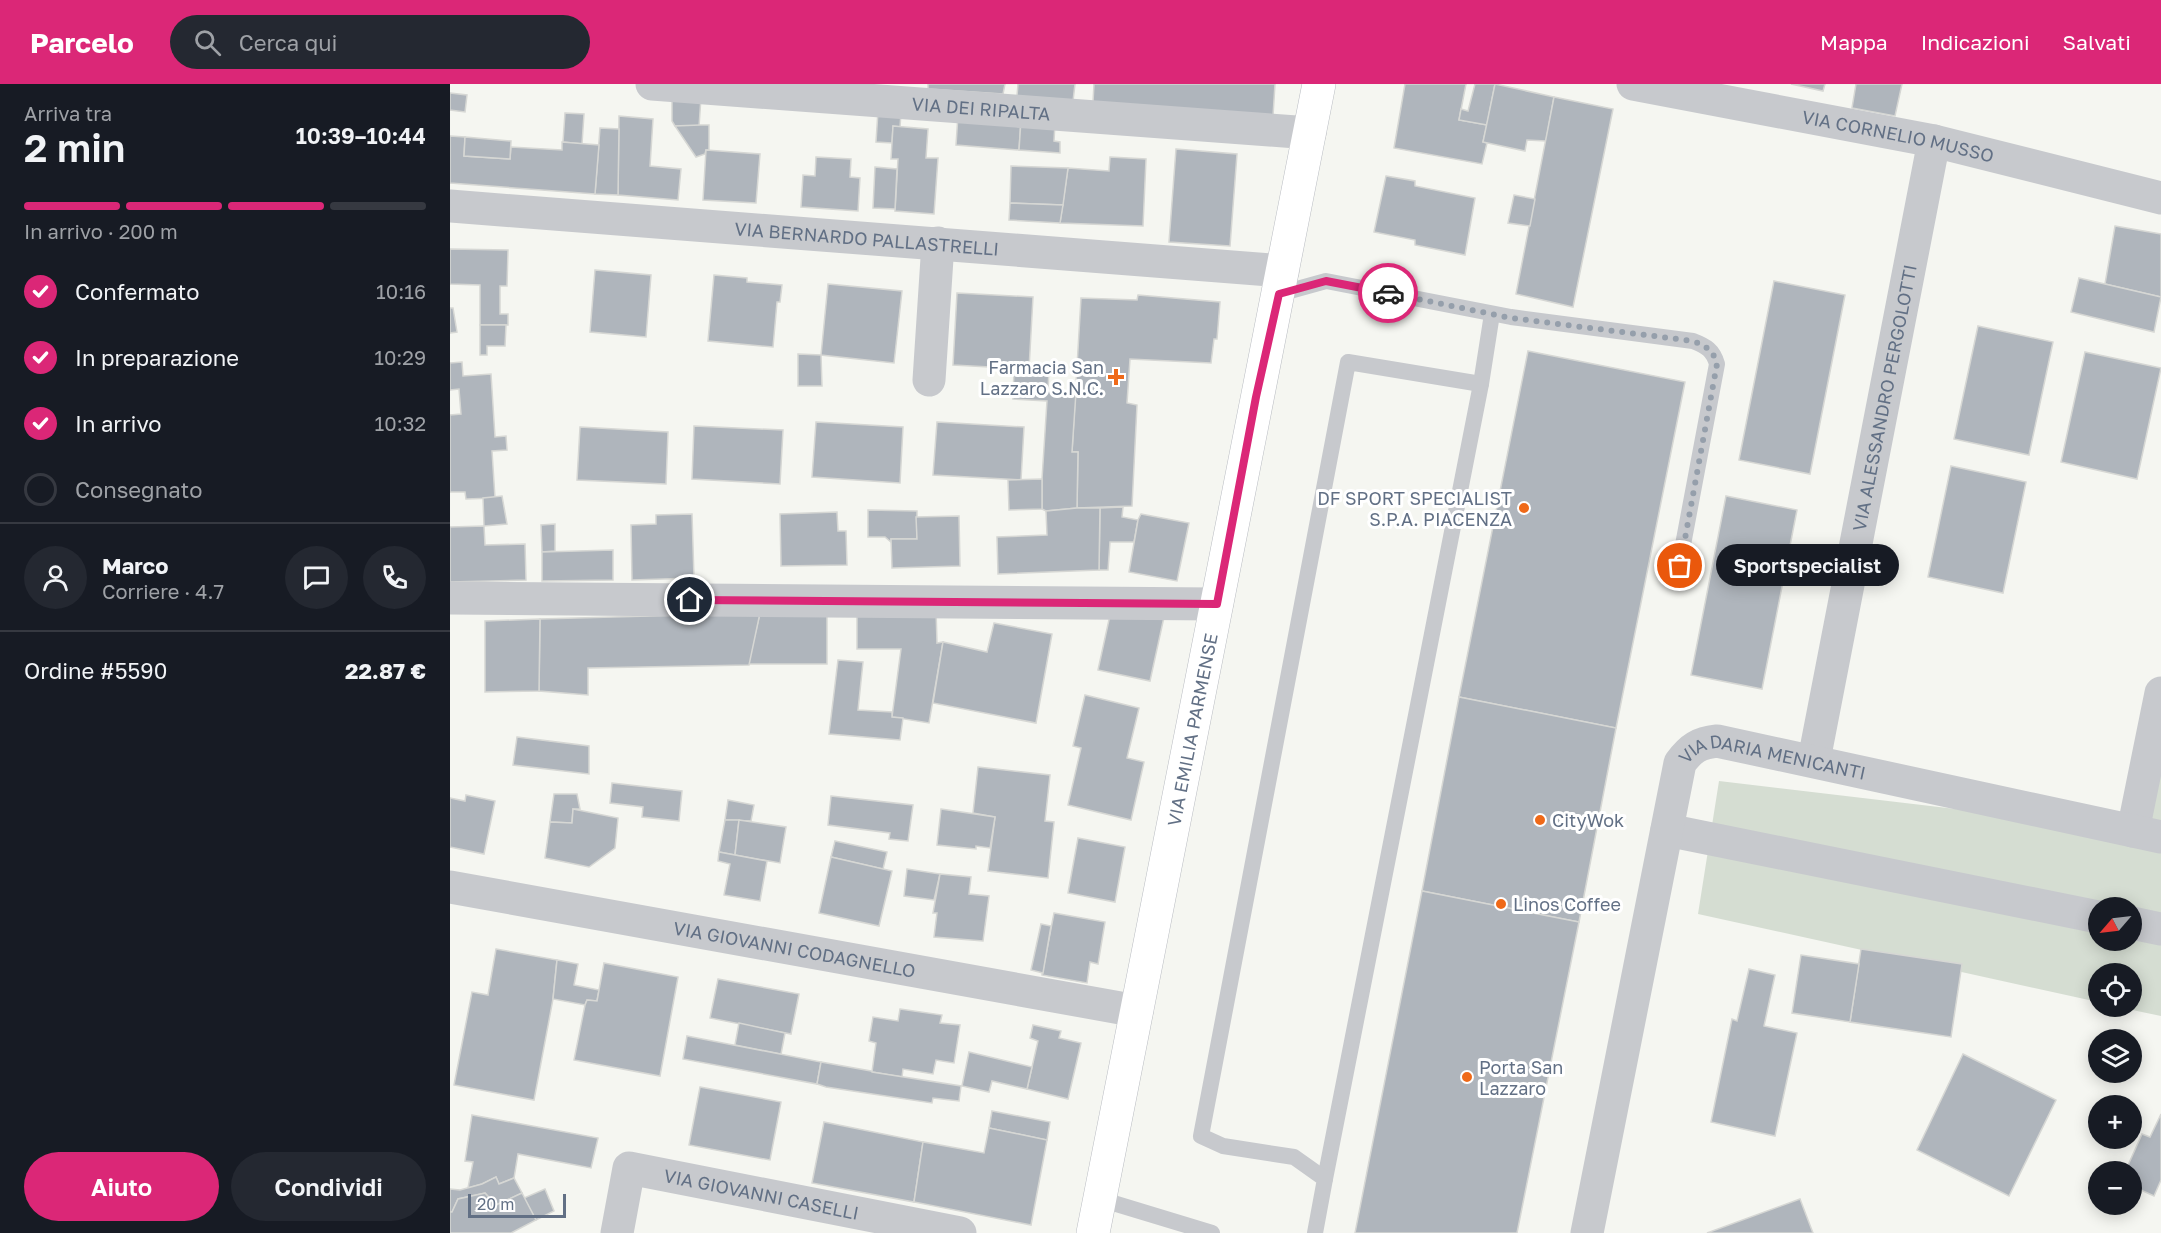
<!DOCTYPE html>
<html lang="it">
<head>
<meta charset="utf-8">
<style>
	body { margin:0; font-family:"Golos Text",sans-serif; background:#242831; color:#f1f3f6; height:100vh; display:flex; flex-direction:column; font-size:22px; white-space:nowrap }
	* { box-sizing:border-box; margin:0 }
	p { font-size:20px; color:#9ea1a6 }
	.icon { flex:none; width:33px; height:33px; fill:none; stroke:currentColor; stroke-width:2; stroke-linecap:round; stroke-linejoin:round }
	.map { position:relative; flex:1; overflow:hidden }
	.panel { display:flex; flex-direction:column; background:#171b24; width:450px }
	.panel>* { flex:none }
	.needle { width:39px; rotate:242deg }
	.tools { position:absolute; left:1638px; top:813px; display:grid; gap:12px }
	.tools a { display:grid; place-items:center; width:54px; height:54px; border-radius:50%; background:#171b24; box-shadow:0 3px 15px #0003; font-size:30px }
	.scale { position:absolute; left:18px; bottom:15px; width:98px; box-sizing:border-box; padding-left:6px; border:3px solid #627085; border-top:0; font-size:16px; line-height:21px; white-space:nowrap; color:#627085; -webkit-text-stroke:4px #fff; paint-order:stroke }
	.pin { position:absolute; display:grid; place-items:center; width:51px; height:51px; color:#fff; margin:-26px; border:3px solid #fff; border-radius:50%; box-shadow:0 2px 6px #0007 }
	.courier { position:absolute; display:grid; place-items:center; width:60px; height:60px; margin:-30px; border:4px solid #db2777; border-radius:50%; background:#fff; color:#222; box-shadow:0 2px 8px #0007 }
	.bubble { position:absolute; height:42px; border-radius:21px; background:#171b24; box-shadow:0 3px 15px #0003; font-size:20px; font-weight:600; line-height:42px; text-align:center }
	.head em { font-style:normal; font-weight:600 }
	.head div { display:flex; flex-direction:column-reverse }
	.head { display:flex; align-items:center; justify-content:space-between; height:102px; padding:0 24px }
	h1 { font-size:39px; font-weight:600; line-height:45px }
	.bar { display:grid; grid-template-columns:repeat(4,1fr); gap:9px 6px; align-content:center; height:72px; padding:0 24px }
	.bar i { height:8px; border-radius:4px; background:#363941 }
	.bar .active { background:#db2777 }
	.bar p { grid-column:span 4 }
	.line { display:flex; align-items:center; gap:15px; padding:0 24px; border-top:2px solid #363941 }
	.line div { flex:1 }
	.round { display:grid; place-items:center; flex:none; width:63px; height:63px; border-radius:32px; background:#242831 }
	ol { padding:0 24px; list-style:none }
	li { display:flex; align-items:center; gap:18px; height:66px }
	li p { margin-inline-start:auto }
	li .icon { padding:6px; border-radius:50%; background:#db2777; color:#fff; stroke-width:4 }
	li:last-child { color:#9ea1a6 }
	li i { width:33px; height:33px; border:3px solid #363941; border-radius:50% }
	.cta { display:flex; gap:12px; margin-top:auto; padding:12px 24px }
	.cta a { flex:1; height:69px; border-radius:36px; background:#db2777; color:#fff; font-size:24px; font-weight:600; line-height:69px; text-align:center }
	.cta a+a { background:#242831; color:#f1f3f6 }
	header { display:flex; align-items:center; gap:36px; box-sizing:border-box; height:84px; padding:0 30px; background:#db2777; color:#fff }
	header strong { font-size:28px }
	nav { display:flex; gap:33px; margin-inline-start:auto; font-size:21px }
	.search { width:420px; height:54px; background:#242831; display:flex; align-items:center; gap:15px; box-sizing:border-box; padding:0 21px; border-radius:33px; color:#9ea1a6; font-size:22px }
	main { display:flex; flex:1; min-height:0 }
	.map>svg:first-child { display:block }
	.green { fill:#d5ddd2; fill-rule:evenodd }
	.building { fill:#afb5bc; stroke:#d6d7d4; stroke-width:1.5 }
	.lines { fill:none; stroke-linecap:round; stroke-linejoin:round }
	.secondary-casing { stroke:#b9bcc2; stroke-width:34 }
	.lane { stroke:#c7c9cd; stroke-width:16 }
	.street { stroke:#c7c9cd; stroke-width:33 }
	.secondary { stroke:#fff; stroke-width:33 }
	.done { stroke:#959fab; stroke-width:6; stroke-dasharray:0 10.8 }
	.route { stroke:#db2777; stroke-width:8 }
	.poi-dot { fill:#ef6918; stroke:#fff; stroke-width:2 }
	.labels { text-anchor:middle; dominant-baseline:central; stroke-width:6; stroke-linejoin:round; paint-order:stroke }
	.street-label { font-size:18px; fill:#627085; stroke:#fff }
	.poi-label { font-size:18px; fill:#627085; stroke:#fff; text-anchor:start }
</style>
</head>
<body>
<header>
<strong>Parcelo</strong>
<div class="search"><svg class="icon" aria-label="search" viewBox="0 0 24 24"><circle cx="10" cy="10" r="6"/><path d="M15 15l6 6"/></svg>Cerca qui</div>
<nav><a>Mappa</a><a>Indicazioni</a><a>Salvati</a></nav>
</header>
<main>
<section class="panel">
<div class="head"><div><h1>2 min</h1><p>Arriva tra</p></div><em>10:39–10:44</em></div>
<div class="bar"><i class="active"></i><i class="active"></i><i class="active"></i><i></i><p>In arrivo · 200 m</p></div>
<ol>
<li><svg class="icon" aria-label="check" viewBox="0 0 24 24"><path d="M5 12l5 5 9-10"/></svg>Confermato<p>10:16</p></li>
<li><svg class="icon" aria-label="check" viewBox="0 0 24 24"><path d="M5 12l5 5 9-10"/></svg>In preparazione<p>10:29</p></li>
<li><svg class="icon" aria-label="check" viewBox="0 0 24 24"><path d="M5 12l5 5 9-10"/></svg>In arrivo<p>10:32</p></li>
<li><i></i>Consegnato</li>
</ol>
<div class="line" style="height:108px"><a class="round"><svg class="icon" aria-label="person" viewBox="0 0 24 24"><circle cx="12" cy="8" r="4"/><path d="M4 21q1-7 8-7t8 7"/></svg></a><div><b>Marco</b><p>Corriere · 4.7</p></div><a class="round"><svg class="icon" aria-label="chat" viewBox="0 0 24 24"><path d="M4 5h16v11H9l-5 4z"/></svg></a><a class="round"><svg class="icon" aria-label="phone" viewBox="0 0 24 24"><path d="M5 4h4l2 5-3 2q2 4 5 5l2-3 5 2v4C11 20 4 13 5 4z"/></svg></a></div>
<div class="line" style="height:78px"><div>Ordine #5590</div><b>22.87 €</b></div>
<div class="cta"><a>Aiuto</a><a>Condividi</a></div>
</section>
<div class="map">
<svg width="1711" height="1149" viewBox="0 0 1711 1149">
	<rect width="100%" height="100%" fill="#f5f6f1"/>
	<path class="green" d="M1711 609V932L1668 923 1682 922V890H1648V918L1248 830 1269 697 1683 746ZM1648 824H1682V856H1648Z"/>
	<g class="building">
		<polygon points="478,0 555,0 553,10 478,5"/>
		<polygon points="568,0 625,0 623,17 567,12"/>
		<polygon points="644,0 825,0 823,32 643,18"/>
		<polygon points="955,0 1016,0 1009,36 1037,41 1033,58 1037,59 1032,80 944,64"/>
		<polygon points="1025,0 1045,0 1037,41 1009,36 1011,25 1018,27"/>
		<polygon points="1045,0 1104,13 1096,57 1077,56 1075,67 1033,58"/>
		<polygon points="1341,0 1375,0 1373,7"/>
		<polygon points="1406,0 1452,0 1445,32 1402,24"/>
		<polygon points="0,9 17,11 15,28 0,26"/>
		<polygon points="222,12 251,13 249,43 225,42 222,37"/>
		<polygon points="1104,13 1163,25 1123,223 1066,210"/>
		<polygon points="428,27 451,29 450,43 443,42 442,59 426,58"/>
		<polygon points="115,29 134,30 132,60 113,58"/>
		<polygon points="508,31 571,36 569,66 506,61"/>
		<polygon points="169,32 203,35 200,82 231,85 228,116 168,111"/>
		<polygon points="571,36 605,39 604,57 610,58 610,69 569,66"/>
		<polygon points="250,41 259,41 259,66 256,66 255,70 246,73 225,42"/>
		<polygon points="443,42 478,45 476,74 488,74 484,130 445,127 448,75 441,75"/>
		<polygon points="150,44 169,45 168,111 145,110"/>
		<polygon points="0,52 15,53 14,72 60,75 61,63 112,66 112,58 149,61 145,110 0,99"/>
		<polygon points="15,53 61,57 60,75 14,72"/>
		<polygon points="726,65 787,70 780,162 719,158"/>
		<polygon points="256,66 310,70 306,119 253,116"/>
		<polygon points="366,73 401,75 400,93 410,94 408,127 351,123 353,91 365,92"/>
		<polygon points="660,73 696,75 693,142 610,139 618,84 659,87"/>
		<polygon points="561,82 618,84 613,121 560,119"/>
		<polygon points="425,83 447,85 445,125 423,124"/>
		<polygon points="936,92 965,97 965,102 1025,114 1015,171 965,161 965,156 924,148"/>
		<polygon points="1064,111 1085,115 1080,142 1058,139"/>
		<polygon points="560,119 613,121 610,139 559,136"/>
		<polygon points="1665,142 1711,150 1711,213 1655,200"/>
		<polygon points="0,165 58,166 57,202 50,202 50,230 58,230 58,241 30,241 30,201 0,200"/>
		<polygon points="145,186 201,191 196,253 140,248"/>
		<polygon points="264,191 297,194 297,198 332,201 330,218 327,218 323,263 258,257"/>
		<polygon points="1629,194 1711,213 1704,248 1621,228"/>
		<polygon points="1324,197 1395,211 1360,390 1289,376"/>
		<polygon points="378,200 452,207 444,279 371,271"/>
		<polygon points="507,209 583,213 579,285 503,281"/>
		<polygon points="688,211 770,218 767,255 764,255 761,279 680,275 677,319 687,321 682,422 627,424 628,368 622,368 631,214 687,216"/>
		<polygon points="0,224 3,224 7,248 0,249"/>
		<polygon points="30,241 56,241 55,262 37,262 37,271 30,271"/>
		<polygon points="1528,242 1603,258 1579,371 1504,355"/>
		<polygon points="1078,267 1235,298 1166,644 1009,613"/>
		<polygon points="1635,268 1711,284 1687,395 1611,378"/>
		<polygon points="348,270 371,271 372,302 348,302"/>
		<polygon points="12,278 13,292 41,290 45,353 56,352 57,366 42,367 45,414 16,415 15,408 0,408 0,331 11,330 9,305 0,306 0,279"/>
		<polygon points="564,284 599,285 598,307 626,308 622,368 628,368 627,424 596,427 592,425 592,395 597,317 563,315"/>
		<polygon points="366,338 453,343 450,399 362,393"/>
		<polygon points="487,338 574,343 571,396 483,391"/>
		<polygon points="244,342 333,346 330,400 242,395"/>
		<polygon points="130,343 218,348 216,400 127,396"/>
		<polygon points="1501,382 1576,398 1553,509 1478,493"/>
		<polygon points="592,395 592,425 559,426 558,396"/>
		<polygon points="52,412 57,440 34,442 33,414"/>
		<polygon points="1276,412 1347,426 1312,605 1241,591"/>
		<polygon points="673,423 672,433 688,436 684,458 660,458 658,486 649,486 650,424"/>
		<polygon points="627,424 650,424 649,486 548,490 547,453 597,451 596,427"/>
		<polygon points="418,426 467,427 467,455 441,455 442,459 435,453 418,453"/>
		<polygon points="387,428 388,447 396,447 397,481 331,482 330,430"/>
		<polygon points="242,430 244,494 182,496 181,441 206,440 206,431"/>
		<polygon points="691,430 739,439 727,497 679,488 688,436"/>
		<polygon points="509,432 510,482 442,484 441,455 467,455 466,433"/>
		<polygon points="105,440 105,467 92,468 91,441"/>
		<polygon points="34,442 35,461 75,460 76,496 0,498 0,443"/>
		<polygon points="163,466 163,496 92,497 92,468"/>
		<polygon points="662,522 714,533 700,597 648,586"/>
		<polygon points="486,525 487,559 493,558 479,639 442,633 451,565 407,565 407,526"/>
		<polygon points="310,529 377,532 377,580 298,580"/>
		<polygon points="310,529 299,581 138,584 138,611 89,607 90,535"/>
		<polygon points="90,535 89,607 35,608 35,537"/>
		<polygon points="544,539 602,550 586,639 483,619 493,558 537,568"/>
		<polygon points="388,576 413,578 408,626 442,628 442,633 453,634 450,656 379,650"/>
		<polygon points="635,611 689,624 677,674 694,678 681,736 618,721 631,664 623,662"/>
		<polygon points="1009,613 1166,644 1129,838 972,807"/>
		<polygon points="67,653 139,662 139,690 63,681"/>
		<polygon points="528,683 600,691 595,737 604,738 598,794 538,787 545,733 523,729"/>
		<polygon points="162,699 232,707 229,737 192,733 193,723 160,719"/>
		<polygon points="104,710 127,710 130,725 123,725 122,739 100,738"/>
		<polygon points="16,711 45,717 34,770 0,763 0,714 15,717"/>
		<polygon points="381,712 463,721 458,757 439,755 440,749 378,741"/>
		<polygon points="278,716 304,721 301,737 275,736"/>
		<polygon points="123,725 168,734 165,764 139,783 95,774 100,738 122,739"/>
		<polygon points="491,725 545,733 540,764 526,762 526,765 487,761"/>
		<polygon points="275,736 289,736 285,771 269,768"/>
		<polygon points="289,736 336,743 330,779 285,771"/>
		<polygon points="628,754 675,763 665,818 618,809"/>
		<polygon points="385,757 437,768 433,785 381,773"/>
		<polygon points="269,768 317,777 310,817 274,811 280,780 268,777"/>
		<polygon points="381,773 442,787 429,842 369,829"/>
		<polygon points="457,785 490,790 484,816 454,812"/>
		<polygon points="490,790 521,793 519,810 539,812 533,857 484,853 487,829 483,829"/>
		<polygon points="972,807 1129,838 1067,1149 905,1149"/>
		<polygon points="604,829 655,838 648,880 640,878 637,899 592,891"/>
		<polygon points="591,840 601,842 593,889 581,886"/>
		<polygon points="46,865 107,876 103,915 84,1016 4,1001 22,908 38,911"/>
		<polygon points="1411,865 1512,880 1501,953 1400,938"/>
		<polygon points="1351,871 1409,880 1400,938 1342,929"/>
		<polygon points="107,876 128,880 124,901 149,906 147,917 137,916 135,921 103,915"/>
		<polygon points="154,879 228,893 210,992 124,976 135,921 137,916 147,917"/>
		<polygon points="1299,885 1325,891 1314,942 1347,949 1325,1052 1261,1038 1282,935 1287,937"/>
		<polygon points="268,895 349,910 341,950 260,934"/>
		<polygon points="450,925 492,931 490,939 510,941 504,979 486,976 483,990 453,985 452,993 422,988 426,959 419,957 423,933 448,937"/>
		<polygon points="289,939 335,949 331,970 285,961"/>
		<polygon points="583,941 611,947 609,954 631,959 618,1015 577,1005 588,957 580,954"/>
		<polygon points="237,952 371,978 367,1000 233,975"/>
		<polygon points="519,968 582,983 577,1005 542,997 539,1008 512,1002"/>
		<polygon points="1513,970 1606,1016 1559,1112 1467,1066"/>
		<polygon points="371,978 421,987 422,988 511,1002 509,1017 483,1014 482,1019 376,1003 367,1000"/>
		<polygon points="250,1003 331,1018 320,1076 239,1061"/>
		<polygon points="542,1027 600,1038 597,1056 539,1044"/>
		<polygon points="1711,1030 1711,1096 1704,1112 1682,1102 1682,1088 1675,1088 1692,1050 1700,1053"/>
		<polygon points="22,1031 148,1054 141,1084 68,1070 64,1094 49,1100 46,1093 32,1100 18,1104 23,1078 15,1077"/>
		<polygon points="374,1038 473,1058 464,1118 362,1099"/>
		<polygon points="539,1044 597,1056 581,1141 464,1118 473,1058 534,1069"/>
		<polygon points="46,1093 49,1100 64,1094 72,1109 46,1121 35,1109 8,1115 2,1128 0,1128 0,1105 10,1106 32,1100"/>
		<polygon points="95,1105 104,1127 86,1136 74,1114"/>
		<polygon points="35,1109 46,1121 72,1109 86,1136 61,1149 0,1149 0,1128 2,1128 8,1115"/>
		<polygon points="1350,1115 1363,1149 1257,1149"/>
	</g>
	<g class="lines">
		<g class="secondary-casing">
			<g id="secondary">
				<path id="s8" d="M643 1149 869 0"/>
			</g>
		</g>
		<g class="lane">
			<path d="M829 210 876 197 1061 233 1243 257C1256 262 1263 266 1267 280L1229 482"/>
			<polyline points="875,1095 1031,300"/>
			<polyline points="650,1115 762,1149"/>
			<polyline points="865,1149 875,1095 844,1073 773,1062 751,1052 898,278 1031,300 1042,230"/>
		</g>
		<g class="street">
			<path id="s1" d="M202 0 860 49"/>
			<path id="s2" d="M1183 0 1484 57 1711 114"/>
			<path id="s3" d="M0 122 833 187"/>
			<polyline points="479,296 488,159"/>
			<polyline points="0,514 767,520"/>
			<path id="s4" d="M1364 676 1484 57"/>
			<polyline points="1217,746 1648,833"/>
			<polyline points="1683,747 1711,609"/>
			<path id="s5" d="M0 803 687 927"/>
			<polyline points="1682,839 1711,845"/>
			<path id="s6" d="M167 1149 179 1084 510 1149"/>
			<path id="s7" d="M1137 1149 1230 679C1241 664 1249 659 1267 657L1711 753"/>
		</g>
		<use href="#secondary" class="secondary"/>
	</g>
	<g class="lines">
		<path class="done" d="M938 209 1061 234 1243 257C1256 262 1263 266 1267 280L1230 482"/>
		<polyline class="route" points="240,516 767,520 806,313 829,210 876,197 938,209"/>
	</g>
	<g class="poi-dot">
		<path d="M663 284h6v6h6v6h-6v6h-6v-6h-6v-6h6z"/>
		<circle cx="1074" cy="424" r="6"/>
		<circle cx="1090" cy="736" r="6"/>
		<circle cx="1051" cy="820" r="6"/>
		<circle cx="1017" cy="993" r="6"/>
	</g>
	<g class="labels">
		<g class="street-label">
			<text stroke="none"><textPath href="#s1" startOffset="330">VIA DEI RIPALTA</textPath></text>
			<text stroke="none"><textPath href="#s2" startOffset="270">VIA CORNELIO MUSSO</textPath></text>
			<text stroke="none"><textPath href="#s3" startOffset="418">VIA BERNARDO PALLASTRELLI</textPath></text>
			<text stroke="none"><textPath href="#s4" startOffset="369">VIA ALESSANDRO PERGOLOTTI</textPath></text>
			<text stroke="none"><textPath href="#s8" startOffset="513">VIA EMILIA PARMENSE</textPath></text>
			<text stroke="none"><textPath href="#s7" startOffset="579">VIA DARIA MENICANTI</textPath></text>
			<text stroke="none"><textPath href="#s5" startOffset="350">VIA GIOVANNI CODAGNELLO</textPath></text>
			<text stroke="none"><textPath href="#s6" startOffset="201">VIA GIOVANNI CASELLI</textPath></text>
		</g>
		<g class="poi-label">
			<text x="654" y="283" text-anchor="end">Farmacia San<tspan x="654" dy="21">Lazzaro S.N.C.</tspan></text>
			<text x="1062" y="414" text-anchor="end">DF SPORT SPECIALIST<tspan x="1062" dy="21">S.P.A. PIACENZA</tspan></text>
			<text x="1102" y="736">CityWok</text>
			<text x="1063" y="820">Linos Coffee</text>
			<text x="1029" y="983">Porta San<tspan x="1029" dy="21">Lazzaro</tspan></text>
		</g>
	</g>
</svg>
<div class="tools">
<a><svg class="needle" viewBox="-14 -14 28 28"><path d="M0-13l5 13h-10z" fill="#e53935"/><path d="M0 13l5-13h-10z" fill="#9ea1a6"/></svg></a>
<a><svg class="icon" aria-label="locate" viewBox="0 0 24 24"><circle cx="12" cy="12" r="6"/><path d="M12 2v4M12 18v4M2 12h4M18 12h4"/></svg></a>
<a><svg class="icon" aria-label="layers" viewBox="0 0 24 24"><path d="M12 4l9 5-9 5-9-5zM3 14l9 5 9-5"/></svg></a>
<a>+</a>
<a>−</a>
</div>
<div class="scale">20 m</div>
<div class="pin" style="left:1230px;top:482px;background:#ea580c"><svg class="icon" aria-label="bag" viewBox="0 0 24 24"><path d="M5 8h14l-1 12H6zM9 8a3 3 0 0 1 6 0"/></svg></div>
<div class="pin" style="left:240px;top:516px;background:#1f2937"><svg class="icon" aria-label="home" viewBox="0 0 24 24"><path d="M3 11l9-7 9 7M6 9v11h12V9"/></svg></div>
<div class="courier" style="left:938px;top:209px"><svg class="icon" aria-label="car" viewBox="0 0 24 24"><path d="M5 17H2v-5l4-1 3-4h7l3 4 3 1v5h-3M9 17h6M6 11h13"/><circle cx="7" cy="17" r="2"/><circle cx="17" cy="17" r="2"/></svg></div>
<div class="bubble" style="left:1266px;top:460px;width:183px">Sportspecialist</div>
</div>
</main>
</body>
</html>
